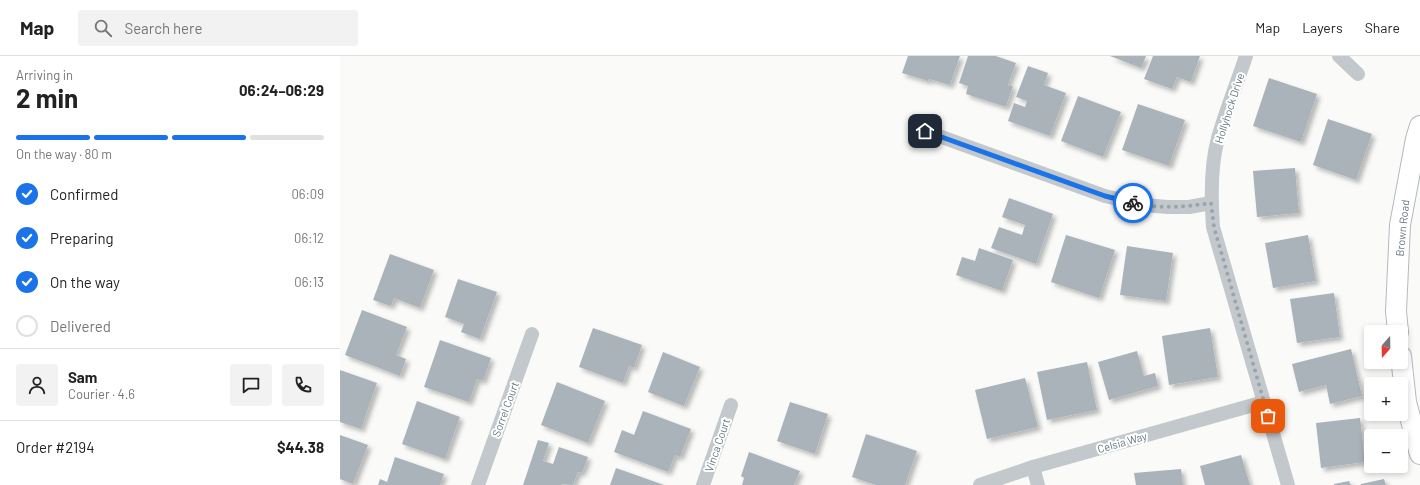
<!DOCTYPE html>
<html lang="en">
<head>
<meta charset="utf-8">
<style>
	body { margin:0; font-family:Barlow,sans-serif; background:#f2f2f2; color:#222; height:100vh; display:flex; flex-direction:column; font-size:15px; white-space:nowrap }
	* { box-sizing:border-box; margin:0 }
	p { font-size:13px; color:#767676 }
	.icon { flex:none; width:22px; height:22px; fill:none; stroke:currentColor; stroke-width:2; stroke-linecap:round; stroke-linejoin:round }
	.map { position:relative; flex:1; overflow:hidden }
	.side { display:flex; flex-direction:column; background:#fff; width:340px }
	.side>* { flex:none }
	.needle { width:26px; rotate:200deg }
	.buttons { position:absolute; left:1024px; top:269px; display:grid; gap:8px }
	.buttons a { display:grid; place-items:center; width:44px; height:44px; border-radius:4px; background:#fff; box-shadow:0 2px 6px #0003; font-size:20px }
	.pin { position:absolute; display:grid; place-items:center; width:34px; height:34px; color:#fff; margin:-17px; border-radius:8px; box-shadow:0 2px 6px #0006 }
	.courier { position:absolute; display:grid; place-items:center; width:40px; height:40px; margin:-20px; border:3px solid #1a73e8; border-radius:50%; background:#fff; color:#222; box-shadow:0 1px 5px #0007 }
	.summary em { font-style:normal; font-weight:700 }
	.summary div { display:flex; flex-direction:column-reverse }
	.summary { display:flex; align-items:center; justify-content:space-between; height:68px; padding:0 16px }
	h1 { font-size:26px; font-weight:700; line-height:30px }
	.bar { display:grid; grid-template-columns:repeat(4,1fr); gap:6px 4px; align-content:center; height:48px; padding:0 16px }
	.bar i { height:5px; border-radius:3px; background:#e0e0e0 }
	.bar .on { background:#1a73e8 }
	.bar p { grid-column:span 4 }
	.line { display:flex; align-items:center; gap:10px; padding:0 16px; border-top:1px solid #e0e0e0 }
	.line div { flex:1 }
	.round { display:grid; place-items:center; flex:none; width:42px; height:42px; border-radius:4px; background:#f2f2f2 }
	ol { padding:0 16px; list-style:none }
	li { display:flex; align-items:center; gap:12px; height:44px }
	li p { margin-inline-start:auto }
	li .icon { padding:4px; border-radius:50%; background:#1a73e8; color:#fff; stroke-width:4 }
	li:last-child { color:#767676 }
	li i { width:22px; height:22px; border:2px solid #e0e0e0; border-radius:50% }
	header { display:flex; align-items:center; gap:24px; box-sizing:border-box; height:56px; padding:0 20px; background:#fff; border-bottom:1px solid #e0e0e0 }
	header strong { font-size:19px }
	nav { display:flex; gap:22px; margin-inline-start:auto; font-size:14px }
	.search { width:280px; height:36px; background:#f2f2f2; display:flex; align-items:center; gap:10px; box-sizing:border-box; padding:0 14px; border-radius:4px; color:#767676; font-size:15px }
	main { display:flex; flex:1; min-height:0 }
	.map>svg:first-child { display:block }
	.building { fill:#aab3b9; filter:url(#shadow) }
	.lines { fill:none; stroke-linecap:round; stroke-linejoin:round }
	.secondary-casing { stroke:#b3babf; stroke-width:22 }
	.street { stroke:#c3c8cc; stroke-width:14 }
	.secondary { stroke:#fff; stroke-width:20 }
	.done { stroke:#99a4ac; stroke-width:4; stroke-dasharray:0 7.2 }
	.route { stroke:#1a73e8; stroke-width:5 }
	.labels { text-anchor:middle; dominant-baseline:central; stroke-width:4; stroke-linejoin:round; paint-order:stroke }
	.street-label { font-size:11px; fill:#657683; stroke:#fff }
</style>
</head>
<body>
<header>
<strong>Map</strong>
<div class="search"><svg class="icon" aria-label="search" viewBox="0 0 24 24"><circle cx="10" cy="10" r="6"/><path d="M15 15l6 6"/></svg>Search here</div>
<nav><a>Map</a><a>Layers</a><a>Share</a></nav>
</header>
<main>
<section class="side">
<div class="summary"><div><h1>2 min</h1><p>Arriving in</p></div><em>06:24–06:29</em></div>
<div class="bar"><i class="on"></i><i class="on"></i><i class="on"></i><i></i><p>On the way · 80 m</p></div>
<ol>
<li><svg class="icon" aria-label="check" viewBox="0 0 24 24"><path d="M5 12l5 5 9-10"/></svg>Confirmed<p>06:09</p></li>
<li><svg class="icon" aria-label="check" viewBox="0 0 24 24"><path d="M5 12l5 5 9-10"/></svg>Preparing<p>06:12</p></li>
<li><svg class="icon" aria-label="check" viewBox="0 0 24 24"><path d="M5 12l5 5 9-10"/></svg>On the way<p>06:13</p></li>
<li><i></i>Delivered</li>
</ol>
<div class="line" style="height:72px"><a class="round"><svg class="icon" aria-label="person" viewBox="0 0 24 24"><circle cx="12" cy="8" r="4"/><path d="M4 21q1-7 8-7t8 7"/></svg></a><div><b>Sam</b><p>Courier · 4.6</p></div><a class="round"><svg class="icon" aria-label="chat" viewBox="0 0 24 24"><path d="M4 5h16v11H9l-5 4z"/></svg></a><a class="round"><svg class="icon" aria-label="phone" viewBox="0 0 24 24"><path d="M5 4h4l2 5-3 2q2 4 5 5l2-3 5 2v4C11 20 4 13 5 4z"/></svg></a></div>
<div class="line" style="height:52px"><div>Order #2194</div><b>$44.38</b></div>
</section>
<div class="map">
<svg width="1080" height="429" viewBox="0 0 1080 429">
	<defs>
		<filter id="shadow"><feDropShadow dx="3.5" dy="3.5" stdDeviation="2" flood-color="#0004"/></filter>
	</defs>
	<rect width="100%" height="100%" fill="#fafaf8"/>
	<g class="building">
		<polygon points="568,0 620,0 610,29 589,23 588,25 562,17"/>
		<polygon points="628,0 656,0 676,7 668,29 673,30 666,51 626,38 628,30 619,27"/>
		<polygon points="770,0 806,0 801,12"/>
		<polygon points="813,0 860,0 851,26 837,21 832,33 804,23"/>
		<polygon points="688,10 708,17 704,29 726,37 710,80 668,65 674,47 685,51 687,45 676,41"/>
		<polygon points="929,22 977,38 961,86 913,70"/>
		<polygon points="738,40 781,56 763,101 721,85"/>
		<polygon points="798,48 845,64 829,110 782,94"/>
		<polygon points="988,63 1032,78 1016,124 973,109"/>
		<polygon points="955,112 959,157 917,161 913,115"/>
		<polygon points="669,142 713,158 696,208 651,192 659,171 682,179 685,169 662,161"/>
		<polygon points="726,179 775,194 759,242 711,226"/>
		<polygon points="968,179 976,225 933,232 925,187"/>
		<polygon points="787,190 833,197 826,245 780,239"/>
		<polygon points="639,192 673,204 662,235 616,219 622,201 635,205"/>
		<polygon points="50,198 94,214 80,252 54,242 51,250 33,244"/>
		<polygon points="118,223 157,236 140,283 121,276 124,268 105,261"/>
		<polygon points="994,237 1000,281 957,287 950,243"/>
		<polygon points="22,254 67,271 56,299 66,303 60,320 5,299"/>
		<polygon points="253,272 302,289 294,312 289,310 283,327 239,311"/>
		<polygon points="870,272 878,321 829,329 822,280"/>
		<polygon points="100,284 151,302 143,325 137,323 129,346 84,331"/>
		<polygon points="1011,293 1022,340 990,348 986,329 959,336 952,308"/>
		<polygon points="797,295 804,320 815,317 818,330 769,344 758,306"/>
		<polygon points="323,296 360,311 344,350 308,336"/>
		<polygon points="747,306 757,354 707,364 697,316"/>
		<polygon points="0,314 37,327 21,373 0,366"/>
		<polygon points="685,322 698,371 647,383 635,334"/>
		<polygon points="217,326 265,345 248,387 201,369"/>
		<polygon points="77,345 120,361 105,403 62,388"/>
		<polygon points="450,346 488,358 475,398 437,385"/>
		<polygon points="303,355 351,373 340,401 335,399 328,416 274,396 282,374 294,379"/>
		<polygon points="1020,362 1025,406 981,412 976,367"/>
		<polygon points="526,378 577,395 565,429 536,429 512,421"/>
		<polygon points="0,379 28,389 13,428 0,423"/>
		<polygon points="198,384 209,387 203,405 213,408 219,391 248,401 242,417 238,416 233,429 222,428 221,429 183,429"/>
		<polygon points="409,396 460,415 454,429 402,429 404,422 401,420"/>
		<polygon points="901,399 910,429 865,429 860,410"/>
		<polygon points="55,401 104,418 100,429 38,429 40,423 47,426"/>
		<polygon points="276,412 324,429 270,429"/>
		<polygon points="841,413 843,429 796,429 794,417"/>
		<polygon points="1044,423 1046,429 1021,429 1021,428"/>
		<polygon points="1009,425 1011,429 994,429 994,428"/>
	</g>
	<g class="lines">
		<g class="secondary-casing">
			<g id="secondary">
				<polyline points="1058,276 1056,255 1060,169 1076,83 1080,70"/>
				<polyline points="1061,300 1066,346 1080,398"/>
			</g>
		</g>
		<g class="street">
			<path d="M906 0C897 27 886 54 878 82 871 108 871 144 873 171L948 429"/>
			<polyline points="999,0 1018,18"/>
			<polyline points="585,75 765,140 803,149 828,151 849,151 871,147"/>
			<polyline points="693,411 698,429"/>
			<polyline points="138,429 192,278"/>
			<polyline points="363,429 391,349"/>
			<polyline points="640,429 693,411 924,346"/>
		</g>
		<use href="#secondary" class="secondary"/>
	</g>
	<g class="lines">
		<path class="done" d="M793 147C819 153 845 151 871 147L874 171 928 360"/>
		<polyline class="route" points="585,75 765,140 793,147"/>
	</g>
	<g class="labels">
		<g class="street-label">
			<text transform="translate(889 52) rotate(-72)">Hollyhock Drive</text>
			<text transform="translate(1062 172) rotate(-84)">Brown Road</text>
			<text transform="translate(165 353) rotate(-70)">Sorrel Court</text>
			<text transform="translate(782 386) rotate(-16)">Celsia Way</text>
			<text transform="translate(377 389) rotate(-71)">Vinca Court</text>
		</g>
	</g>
</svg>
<div class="buttons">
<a><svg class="needle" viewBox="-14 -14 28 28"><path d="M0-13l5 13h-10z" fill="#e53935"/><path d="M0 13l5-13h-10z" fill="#767676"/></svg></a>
<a>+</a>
<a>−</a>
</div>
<div class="pin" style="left:928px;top:360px;background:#ea580c"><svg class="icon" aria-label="bag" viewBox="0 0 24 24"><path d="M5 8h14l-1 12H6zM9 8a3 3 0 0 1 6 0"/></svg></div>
<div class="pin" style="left:585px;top:75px;background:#1f2937"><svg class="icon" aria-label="home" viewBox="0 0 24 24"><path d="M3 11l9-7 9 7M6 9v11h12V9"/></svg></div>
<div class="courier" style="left:793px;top:147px"><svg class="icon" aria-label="bike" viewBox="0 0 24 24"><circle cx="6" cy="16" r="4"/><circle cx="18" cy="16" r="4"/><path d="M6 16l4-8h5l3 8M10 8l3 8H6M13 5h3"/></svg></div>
</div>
</main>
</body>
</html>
